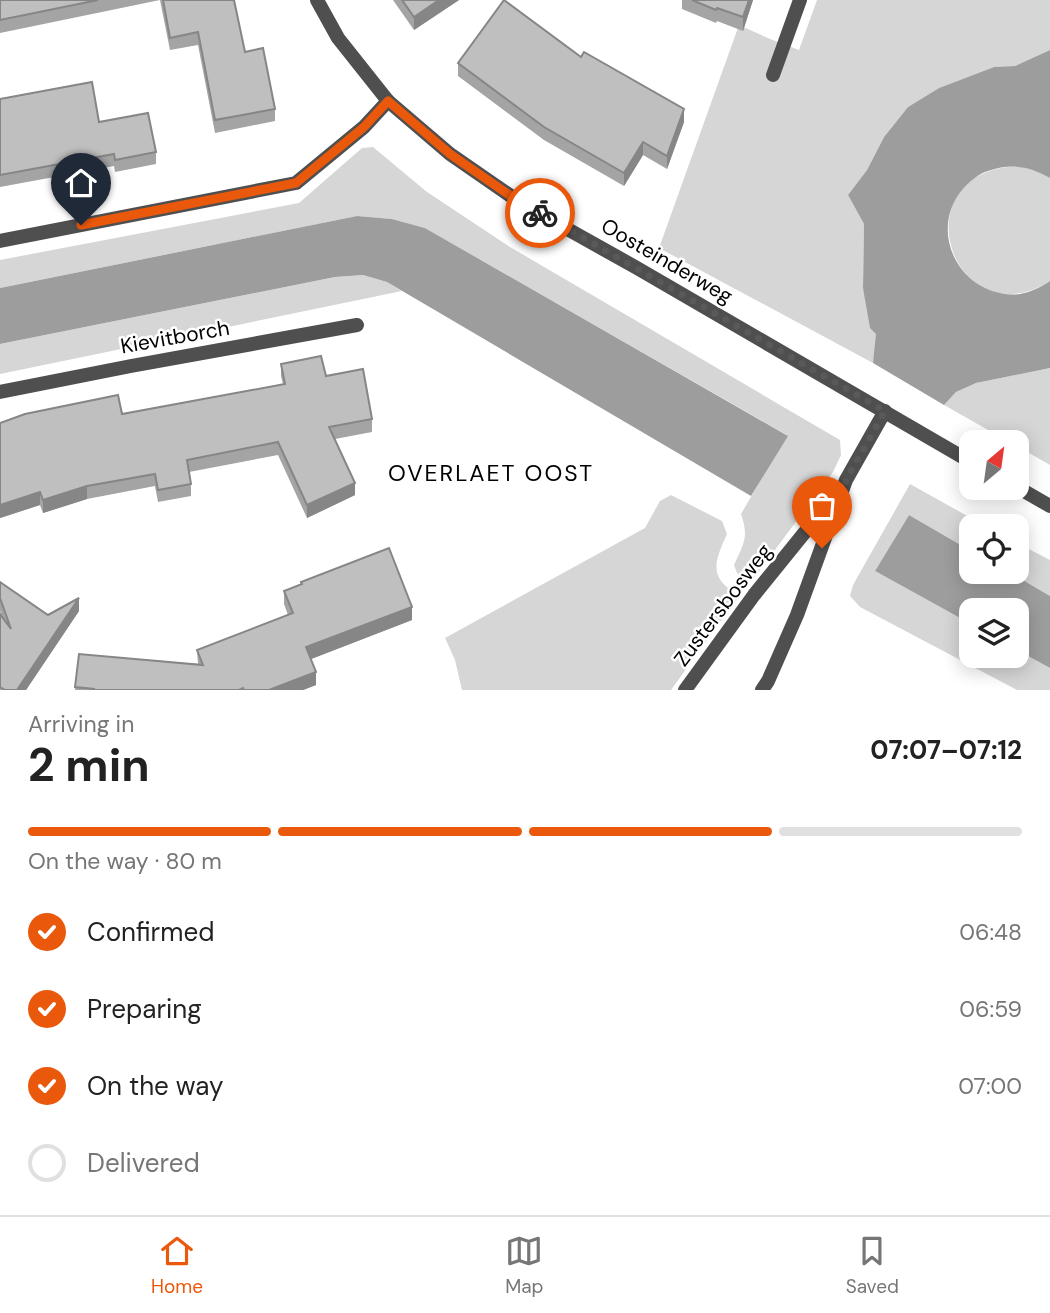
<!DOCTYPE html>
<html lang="en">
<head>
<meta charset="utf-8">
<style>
	body { margin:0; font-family:"DM Sans",sans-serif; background:#f6f6f6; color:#222; height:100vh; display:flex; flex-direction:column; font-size:26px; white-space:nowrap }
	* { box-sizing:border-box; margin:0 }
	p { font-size:23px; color:#767676 }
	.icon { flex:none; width:38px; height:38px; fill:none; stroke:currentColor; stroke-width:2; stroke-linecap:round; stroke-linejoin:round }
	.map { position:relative; height:690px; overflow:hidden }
	.side { display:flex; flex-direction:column; background:#fff; flex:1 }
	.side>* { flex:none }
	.needle { width:46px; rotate:29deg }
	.buttons { position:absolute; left:959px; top:430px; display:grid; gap:14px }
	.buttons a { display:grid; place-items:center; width:70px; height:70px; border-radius:14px; background:#fff; box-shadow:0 4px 18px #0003; font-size:35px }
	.pin { position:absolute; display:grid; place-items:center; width:60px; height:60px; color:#fff; margin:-72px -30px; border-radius:50% 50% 50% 0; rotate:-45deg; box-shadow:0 0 7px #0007 }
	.pin .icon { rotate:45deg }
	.courier { position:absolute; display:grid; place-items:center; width:70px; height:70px; margin:-35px; border:5px solid #ea580c; border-radius:50%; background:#fff; color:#222; box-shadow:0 2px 9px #0007 }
	.summary em { font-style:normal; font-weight:700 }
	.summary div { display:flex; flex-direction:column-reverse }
	.summary { display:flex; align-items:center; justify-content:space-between; height:119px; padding:0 28px }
	h1 { font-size:46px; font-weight:700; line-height:52px }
	.bar { display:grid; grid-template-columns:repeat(4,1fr); gap:10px 7px; align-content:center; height:84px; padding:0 28px }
	.bar i { height:9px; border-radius:5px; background:#e0e0e0 }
	.bar .on { background:#ea580c }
	.bar p { grid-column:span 4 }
	ol { padding:0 28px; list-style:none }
	li { display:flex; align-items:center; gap:21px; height:77px }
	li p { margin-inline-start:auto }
	li .icon { padding:7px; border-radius:50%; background:#ea580c; color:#fff; stroke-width:4 }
	li:last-child { color:#767676 }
	li i { width:38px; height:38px; border:4px solid #e0e0e0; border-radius:50% }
	.tabs { display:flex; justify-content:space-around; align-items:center; height:98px; border-top:2px solid #e0e0e0; background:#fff; font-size:19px; color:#767676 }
	.tabs a { display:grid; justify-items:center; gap:4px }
	.tabs .on { color:#ea580c }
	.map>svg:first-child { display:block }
	.green { fill:#d6d6d6 }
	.water { fill:#9d9d9d }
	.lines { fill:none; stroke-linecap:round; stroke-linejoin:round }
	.minor { stroke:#4f4f4f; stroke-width:14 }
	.wall { fill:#a4a4a4 }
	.shaded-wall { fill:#868686 }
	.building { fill:#bfbfbf; stroke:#868686; stroke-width:2 }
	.done { stroke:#595959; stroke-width:7; stroke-dasharray:0 12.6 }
	.route { stroke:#ea580c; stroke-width:9 }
	.labels { text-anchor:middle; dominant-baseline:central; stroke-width:5; stroke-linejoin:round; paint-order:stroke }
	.street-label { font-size:21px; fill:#000; stroke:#fff }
	.neighbourhood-label { font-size:23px; letter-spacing:2px; fill:#000; stroke:#fff }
</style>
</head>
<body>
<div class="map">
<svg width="1050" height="690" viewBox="0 0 1050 690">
	<rect width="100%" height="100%" fill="#fff"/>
	<g class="green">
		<polygon points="817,0 1050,0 1050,50 1015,66 994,67 939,88 908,107 884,137 867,170 848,195 864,224 863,288 876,334 876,347 873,363 659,248 739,25 770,39 799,50"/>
		<path d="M373 147 427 192 510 247 840 440 841 455 833 472 751 582 737 573 734 565C744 543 749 537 741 514L787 435 425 228 392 219 357 216 0 288V260L299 203 362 148Z"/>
		<path d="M1019 166 1036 170 1050 178V281C952 342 896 170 1019 166Z"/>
		<polygon points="363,275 387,282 402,291 0,374 0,344 335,277"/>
		<polygon points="1050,368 1050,465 1017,446 1017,443 1011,443 944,405 956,392 976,383"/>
		<polygon points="910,484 987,527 971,527 971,551 909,515 875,571 971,624 971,656 1017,656 1017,650 1050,668 1050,690 1017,690 860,607 850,596 853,585"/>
		<path d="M671 495 722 521 727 534C714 563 708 577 739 596L671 690H462L455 660 445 638 645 528 660 501Z"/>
		<polygon points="1017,543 1050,560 1050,596 1009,572 1017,572"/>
	</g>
	<g class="water">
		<path d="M1050 50V178C1029 166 1012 163 988 171 978 174 969 182 962 190 926 234 963 300 1020 294 1031 292 1041 287 1050 281V368L976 383 956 392 944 405 873 363 876 334 870 328 863 288 864 224 848 195 867 170 884 137 908 107 939 88 994 67 1015 66Z"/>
		<polygon points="357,216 392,219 425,228 788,436 751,496 387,282 363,275 335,277 0,344 0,288"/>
		<polygon points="909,515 971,551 971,572 1009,572 1050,596 1050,668 1017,650 1017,611 971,611 971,624 875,571"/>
	</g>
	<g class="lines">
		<g class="minor">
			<polyline points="317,0 338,38 388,101 450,154 521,203 637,268 971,462"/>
			<polyline points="773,75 800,0"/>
			<polyline points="0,241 296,183 364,127 388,101"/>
			<polyline points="0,392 131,366 357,325"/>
			<polyline points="1017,487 1050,506"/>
			<polyline points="685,690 754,595 839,490"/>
			<polyline points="762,690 768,681 797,615 846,480 885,411"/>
		</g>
	</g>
	<g class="wall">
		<polygon points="0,0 234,0 245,52 275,109 275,121 215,133 198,45 170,50 160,0 0,33"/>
		<polygon points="393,0 459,0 414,30"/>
		<polygon points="682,0 753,0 743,31 717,21 716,23 682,9"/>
		<polygon points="581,57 684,122 667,169 643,155 624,186 544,140 458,76 458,63"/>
		<polygon points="0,99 99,122 156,152 156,164 115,172 114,166 0,187"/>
		<polygon points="281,364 326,376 372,419 372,432 335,439 355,495 307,518 278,455 189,472 191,484 191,496 158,502 155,486 87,499 43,513 40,505 0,518 0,423 122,414 283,384 281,376"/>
		<polygon points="0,582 48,615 79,611 26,690 0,690 0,614 2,617 0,611"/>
		<polygon points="284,591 412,620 311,659 316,685 303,690 75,690 79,654 198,664 197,650 288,615 284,604"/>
	</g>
	<g class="shaded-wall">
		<polygon points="439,0 459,0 414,30 414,17"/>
		<polygon points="749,0 753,0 743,31 743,17"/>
		<polygon points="684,109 684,122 667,169 667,156"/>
		<polygon points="643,142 643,155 624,186 624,173"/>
		<polygon points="355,483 355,495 307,518 307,505"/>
		<polygon points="87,486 87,499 43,513 43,500"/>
		<polygon points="40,492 40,505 0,518 0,505"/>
		<polygon points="79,598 79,611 26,690 17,690"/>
		<polygon points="412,607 412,620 306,661 306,647"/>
		<polygon points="316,672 316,685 303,690 269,690"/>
	</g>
	<g class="building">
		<polygon points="0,0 98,0 0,20"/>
		<polygon points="163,0 234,0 245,52 263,48 275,109 215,120 198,32 170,38"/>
		<polygon points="402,0 439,0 414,17"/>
		<polygon points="504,0 581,57 584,52 684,109 667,156 643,142 624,173 544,127 458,63"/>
		<polygon points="692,0 749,0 743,17 717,8 716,10"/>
		<polygon points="92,82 99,122 148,113 156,152 115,160 114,154 0,175 0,99"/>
		<polygon points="321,356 326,376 363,369 372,419 329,427 355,483 307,505 278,442 187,460 191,484 158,490 155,474 87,486 43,500 40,492 0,505 0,423 25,414 118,395 122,414 285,384 281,364"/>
		<polygon points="389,548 412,607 306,647 316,672 269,690 244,690 243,688 239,690 94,690 94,689 75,687 79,654 203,665 197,650 293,613 284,591 302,584 301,582"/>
		<polygon points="0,582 48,615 79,598 17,690 5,690 0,687 0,614 11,629 0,598"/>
	</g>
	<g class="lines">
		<polyline class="done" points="540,213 885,411 846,480 822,548"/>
		<polyline class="route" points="81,225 296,183 364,127 388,101 450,154 521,203 540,213"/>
	</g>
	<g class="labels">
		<g class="street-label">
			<text transform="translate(667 261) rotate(30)">Oosteinderweg</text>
			<text transform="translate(175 337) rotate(-10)">Kievitborch</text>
			<text transform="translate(723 605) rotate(-53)">Zustersbosweg</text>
		</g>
		<g class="neighbourhood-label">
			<text x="491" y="473">OVERLAET OOST</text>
		</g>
	</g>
</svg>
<div class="buttons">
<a><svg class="needle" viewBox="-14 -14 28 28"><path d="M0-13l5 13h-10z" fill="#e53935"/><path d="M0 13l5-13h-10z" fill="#767676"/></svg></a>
<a><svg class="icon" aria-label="locate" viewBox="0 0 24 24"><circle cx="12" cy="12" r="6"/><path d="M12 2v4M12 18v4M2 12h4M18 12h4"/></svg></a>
<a><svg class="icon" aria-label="layers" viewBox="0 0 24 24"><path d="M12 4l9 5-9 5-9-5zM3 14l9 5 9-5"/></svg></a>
</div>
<div class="pin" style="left:822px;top:548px;background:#ea580c"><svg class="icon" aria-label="bag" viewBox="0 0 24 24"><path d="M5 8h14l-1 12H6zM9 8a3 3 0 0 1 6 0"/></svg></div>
<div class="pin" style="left:81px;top:225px;background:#1f2937"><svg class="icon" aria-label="home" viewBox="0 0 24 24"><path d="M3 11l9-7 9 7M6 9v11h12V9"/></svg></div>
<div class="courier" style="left:540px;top:213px"><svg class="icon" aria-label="bike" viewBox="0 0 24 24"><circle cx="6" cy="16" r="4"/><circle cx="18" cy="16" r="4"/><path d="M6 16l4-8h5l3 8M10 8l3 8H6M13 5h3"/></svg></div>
</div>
<section class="side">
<div class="summary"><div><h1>2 min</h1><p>Arriving in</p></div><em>07:07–07:12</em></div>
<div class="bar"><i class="on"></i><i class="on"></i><i class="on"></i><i></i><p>On the way · 80 m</p></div>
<ol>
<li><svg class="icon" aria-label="check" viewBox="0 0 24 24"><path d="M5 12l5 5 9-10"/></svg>Confirmed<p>06:48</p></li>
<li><svg class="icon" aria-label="check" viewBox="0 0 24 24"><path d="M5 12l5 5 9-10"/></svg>Preparing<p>06:59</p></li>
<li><svg class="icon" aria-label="check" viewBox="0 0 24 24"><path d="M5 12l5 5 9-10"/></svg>On the way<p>07:00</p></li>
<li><i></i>Delivered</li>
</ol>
</section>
<nav class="tabs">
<a class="on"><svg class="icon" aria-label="home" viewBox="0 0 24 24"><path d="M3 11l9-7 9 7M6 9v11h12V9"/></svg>Home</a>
<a><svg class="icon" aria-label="map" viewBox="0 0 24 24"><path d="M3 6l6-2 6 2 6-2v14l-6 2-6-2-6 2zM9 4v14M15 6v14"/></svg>Map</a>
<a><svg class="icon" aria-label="saved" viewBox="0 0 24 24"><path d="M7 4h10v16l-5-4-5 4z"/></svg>Saved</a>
</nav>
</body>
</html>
